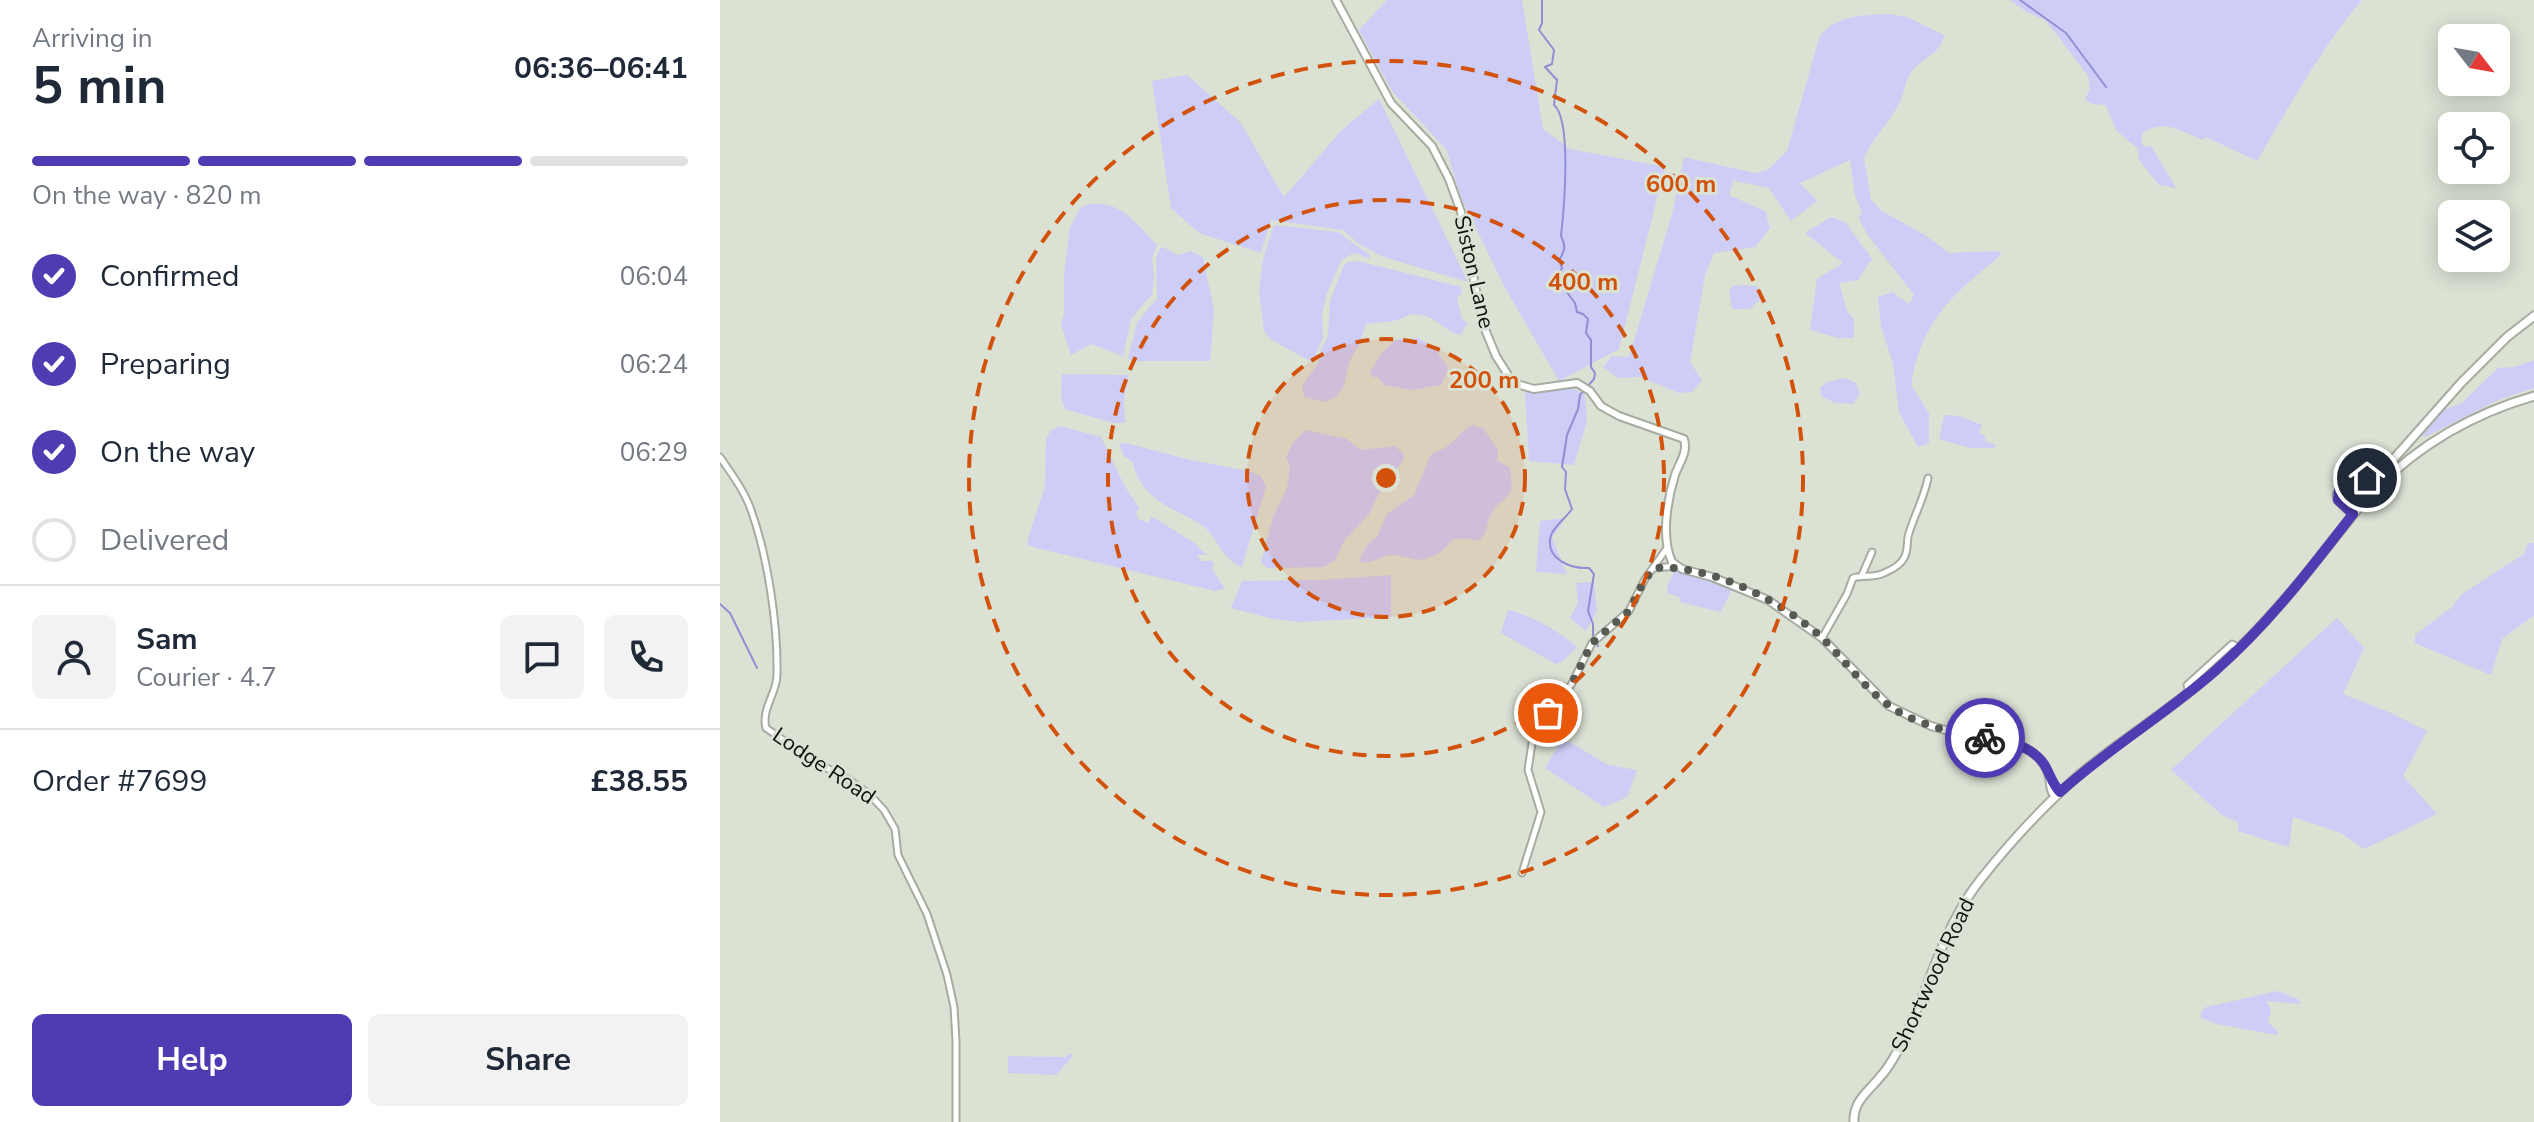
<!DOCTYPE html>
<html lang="en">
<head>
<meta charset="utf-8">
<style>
	body { margin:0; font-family:"Nunito Sans",sans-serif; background:#f2f2f3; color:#1f2937; height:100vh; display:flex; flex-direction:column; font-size:30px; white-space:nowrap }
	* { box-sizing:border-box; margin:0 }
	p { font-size:26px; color:#747a83 }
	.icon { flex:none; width:44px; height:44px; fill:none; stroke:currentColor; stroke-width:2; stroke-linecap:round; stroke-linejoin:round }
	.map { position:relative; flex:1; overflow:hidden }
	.panel { display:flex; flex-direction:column; background:#fff; width:720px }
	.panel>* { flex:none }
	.needle { width:52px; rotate:121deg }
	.controls { position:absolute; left:1718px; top:24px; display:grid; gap:16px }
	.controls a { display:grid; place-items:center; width:72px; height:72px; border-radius:12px; background:#fff; box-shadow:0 4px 20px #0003; font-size:40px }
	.pin { position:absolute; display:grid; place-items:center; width:68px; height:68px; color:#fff; margin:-34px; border:4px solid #fff; border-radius:50%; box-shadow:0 2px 8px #0007 }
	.courier { position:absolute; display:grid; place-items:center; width:80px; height:80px; margin:-40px; border:6px solid #513bb3; border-radius:50%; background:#fff; color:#222; box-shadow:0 2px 10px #0007 }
	.summary em { font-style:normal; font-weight:700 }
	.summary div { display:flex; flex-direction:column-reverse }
	.summary { display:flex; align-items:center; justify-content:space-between; height:136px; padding:0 32px }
	h1 { font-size:52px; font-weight:700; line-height:60px }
	.bar { display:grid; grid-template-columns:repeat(4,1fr); gap:12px 8px; align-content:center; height:96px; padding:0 32px }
	.bar i { height:10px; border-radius:6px; background:#e0e1e3 }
	.bar .on { background:#513bb3 }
	.bar p { grid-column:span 4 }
	.line { display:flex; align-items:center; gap:20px; padding:0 32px; border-top:2px solid #e0e1e3 }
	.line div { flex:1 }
	.round { display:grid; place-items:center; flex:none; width:84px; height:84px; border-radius:12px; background:#f2f2f3 }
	ol { padding:0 32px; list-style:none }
	li { display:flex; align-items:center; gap:24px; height:88px }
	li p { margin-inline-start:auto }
	li .icon { padding:8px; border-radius:50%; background:#513bb3; color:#fff; stroke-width:4 }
	li:last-child { color:#747a83 }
	li i { width:44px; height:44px; border:4px solid #e0e1e3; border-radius:50% }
	.cta { display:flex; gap:16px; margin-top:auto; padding:16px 32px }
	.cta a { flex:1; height:92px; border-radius:12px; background:#513bb3; color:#fff; font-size:32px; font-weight:700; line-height:92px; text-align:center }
	.cta a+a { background:#f2f2f3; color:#1f2937 }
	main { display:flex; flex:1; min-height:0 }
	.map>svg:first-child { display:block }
	.green { fill:#cdcdf6 }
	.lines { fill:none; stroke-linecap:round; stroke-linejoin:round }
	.stream { stroke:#918ed4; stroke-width:2 }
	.minor-casing { stroke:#a6aca0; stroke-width:9 }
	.tertiary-casing { stroke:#a6aca0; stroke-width:10 }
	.secondary-casing { stroke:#a6aca0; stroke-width:11 }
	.minor { stroke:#fff; stroke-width:5 }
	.tertiary { stroke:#fff; stroke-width:6 }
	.secondary { stroke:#fff; stroke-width:7 }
	.done { stroke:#565a53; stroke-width:8; stroke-dasharray:0 14.4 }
	.route { stroke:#513bb3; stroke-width:10 }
	.ring { fill:none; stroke:#d2520c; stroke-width:4; stroke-dasharray:14 10 }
	.labels { text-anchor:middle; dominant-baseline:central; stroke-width:6; stroke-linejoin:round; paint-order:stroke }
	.street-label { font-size:22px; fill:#0f110d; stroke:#dbe2d4 }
	.centre { fill:#d2520c; stroke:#dbe2d4; stroke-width:4 }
	.ring-label { font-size:24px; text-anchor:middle; font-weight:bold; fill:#d2520c; stroke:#dbe2d4; stroke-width:6; stroke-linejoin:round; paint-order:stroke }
</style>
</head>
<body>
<main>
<section class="panel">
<div class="summary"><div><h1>5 min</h1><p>Arriving in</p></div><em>06:36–06:41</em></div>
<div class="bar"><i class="on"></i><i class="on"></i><i class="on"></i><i></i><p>On the way · 820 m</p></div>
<ol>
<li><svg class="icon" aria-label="check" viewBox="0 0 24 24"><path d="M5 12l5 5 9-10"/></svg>Confirmed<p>06:04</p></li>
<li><svg class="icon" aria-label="check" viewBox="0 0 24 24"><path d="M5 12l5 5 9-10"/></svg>Preparing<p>06:24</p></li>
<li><svg class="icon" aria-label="check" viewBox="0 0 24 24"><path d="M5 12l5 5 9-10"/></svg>On the way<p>06:29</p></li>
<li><i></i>Delivered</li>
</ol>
<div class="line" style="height:144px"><a class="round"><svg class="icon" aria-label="person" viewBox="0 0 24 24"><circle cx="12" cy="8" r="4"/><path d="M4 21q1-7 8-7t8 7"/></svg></a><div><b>Sam</b><p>Courier · 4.7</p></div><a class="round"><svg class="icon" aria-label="chat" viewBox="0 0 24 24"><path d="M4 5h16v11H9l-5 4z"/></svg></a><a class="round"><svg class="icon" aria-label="phone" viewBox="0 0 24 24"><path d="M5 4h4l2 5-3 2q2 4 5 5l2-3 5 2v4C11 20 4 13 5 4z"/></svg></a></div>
<div class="line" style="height:104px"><div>Order #7699</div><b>£38.55</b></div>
<div class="cta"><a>Help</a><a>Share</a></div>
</section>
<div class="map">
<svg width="1814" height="1122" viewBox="0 0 1814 1122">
	<rect width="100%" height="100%" fill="#dbe2d4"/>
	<g class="green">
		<polygon points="667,0 802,0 823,129 850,149 945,167 899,349 839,381 784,286 739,193 727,150 672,91 639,30"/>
		<path d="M1290 0H1642C1600 49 1570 106 1537 161L1486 137 1482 140C1461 131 1444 119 1423 133L1421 141 1424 146 1432 147 1456 188 1439 185 1419 160 1418 149 1396 130 1386 105 1372 104 1365 99 1370 89 1368 76 1337 35 1325 20 1307 12Z"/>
		<path d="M1168 14 1187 17 1224 35C1222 53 1202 58 1192 71 1185 80 1185 90 1181 100 1171 121 1153 137 1144 158L1151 199 1160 210 1205 235 1229 253 1277 251 1282 254C1233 295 1202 318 1191 385L1209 413V443L1198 447 1179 412 1173 364 1161 326 1158 297 1172 292 1189 304 1194 295 1147 234 1139 219 1142 212 1135 196 1130 160 1080 183 1097 201 1071 221 1049 188 1015 181 1014 178 1009 195 1045 211 1050 228 1035 247 994 253 985 275 970 362 982 380 972 392 959 393 920 377 898 378 883 367 892 356 909 357 952 214 964 157 1035 173 1048 170 1067 151 1099 38C1113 15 1145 15 1168 14Z"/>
		<polygon points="467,75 520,122 564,197 622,130 659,99 748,282 664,257 639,244 623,230 551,220 541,253 479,233 451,208 432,81"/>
		<path d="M369 204C403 201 415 223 437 245L432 258 434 278 432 294 411 319 403 356 371 344 351 355 341 325 344 313V275L350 227 361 207Z"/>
		<polygon points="1111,217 1125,222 1152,259 1138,280 1119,283 1127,311 1134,320 1134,338 1118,338 1090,330 1097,279 1123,263 1085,233"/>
		<polygon points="554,225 618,232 650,255 650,259 635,253 622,259 607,293 602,314 603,338 592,362 550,339 544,331 539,290 543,259"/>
		<polygon points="443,247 458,255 470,251 483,257 494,310 490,361 413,361 408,358 417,323 437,298 436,259 440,248"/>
		<path d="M638 261 741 287 742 293 737 298 742 319 747 323 741 335C729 332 721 324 711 318 705 315 696 314 690 314 676 324 661 321 646 324L639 345 629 362 624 386 616 397 605 402 584 397 582 386 599 362 601 350 608 336 610 301 624 265 628 262Z"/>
		<polygon points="1014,285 1037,286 1041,298 1030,309 1012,309 1009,291"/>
		<polygon points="699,338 717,351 728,368 721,385 692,390 664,385 658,377 653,377 650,373 660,355 675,340"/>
		<polygon points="1814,360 1814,388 1778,400 1707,436 1703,437 1700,434 1718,412 1742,403 1778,368 1795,367"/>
		<polygon points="342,374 409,375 404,399 405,423 394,423 344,409 344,404 341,401"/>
		<polygon points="1125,378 1136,383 1140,394 1133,404 1115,403 1101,396 1100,388 1108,382"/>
		<polygon points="852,388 865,395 867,421 854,465 809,461 805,392"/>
		<polygon points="1224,415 1239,416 1262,425 1259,433 1265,436 1265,441 1276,445 1274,448 1250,448 1219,439"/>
		<path d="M752 425 763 428 778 450 777 461 789 467C799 505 778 494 769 519 765 531 769 531 758 541 722 531 735 550 708 558 695 563 684 554 671 555 660 556 652 565 640 562V558L648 544 657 537 667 514 694 495 710 456C716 450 723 450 729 445 738 438 742 430 752 425Z"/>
		<polygon points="340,426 381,437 404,485 419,508 416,513 418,519 429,523 431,516 473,542 487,555 478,555 478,558 482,561 492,561 494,565 492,569 505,589 495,591 309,546 307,542 325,486 326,439 331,430"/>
		<polygon points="585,430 627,439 640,450 675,446 684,454 683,461 663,485 649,514 624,541 615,560 604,567 547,568 541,563 553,517 567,488 570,467 566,457 573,443"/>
		<path d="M406 443 470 460 529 471 541 476 546 486 522 567C498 557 498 534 479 523 452 508 421 499 413 463L404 456 399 444Z"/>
		<polygon points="845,518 832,538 847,574 816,572 820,521"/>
		<polygon points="1808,543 1814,543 1814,615 1782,639 1771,675 1695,643 1695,635 1732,607 1742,594 1804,554"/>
		<polygon points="955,570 984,576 1013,587 1001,612 960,602 959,597 947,593 948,585"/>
		<polygon points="671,575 671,617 581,622 554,619 511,608 522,581 601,580"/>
		<polygon points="874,582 877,611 866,631 850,618 858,603 856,583"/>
		<path d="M788 610C815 617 836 630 857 647L843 661 836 664 781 633Z"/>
		<polygon points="1617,618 1644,648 1623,694 1671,713 1707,731 1683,776 1717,814 1644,849 1621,833 1573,817 1569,847 1518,831 1518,822 1502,815 1451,770"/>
		<polygon points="843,738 888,765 917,770 907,797 884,807 825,768"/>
		<polygon points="1558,991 1578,999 1580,1004 1547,1001 1551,1011 1548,1022 1558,1032 1556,1035 1497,1024 1481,1018 1481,1012 1486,1007"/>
		<polygon points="349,1053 353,1056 336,1075 288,1073 288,1056 346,1057"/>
	</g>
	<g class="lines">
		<g class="stream">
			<path d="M822 0V23L819 30 834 50 832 64 825 67 837 80 834 105C852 120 844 210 841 236 846 246 845 251 839 260L842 268 839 274 844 282 843 287 855 303 857 312 863 314 868 319 866 333 871 340V367L875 373 874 379 860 395 858 409 847 435 842 467 846 472 845 489 852 509C846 518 835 525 831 535 824 559 851 569 869 568L874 574 868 611 873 624V636"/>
			<polyline points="1300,0 1346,33 1386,87"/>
			<polyline points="0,604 10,613 37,668"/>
			<polyline points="877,643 878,646"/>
		</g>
		<g class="minor-casing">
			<g id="minor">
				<path d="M0 457C11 473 25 492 31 510 48 557 58 626 57 675 57 693 41 709 46 728L93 761 128 779 150 795 164 810 175 829 178 855 207 914 227 975 234 1007 236 1041V1122"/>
				<polyline points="935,568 957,566"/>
				<polyline points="1142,575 1152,552"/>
				<path d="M1102 638 1127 594 1133 578C1144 575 1154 578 1164 573 1171 570 1181 565 1184 558 1189 550 1186 541 1189 533 1195 514 1204 498 1208 478"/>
				<polyline points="1469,693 1467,685 1512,644 1519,648"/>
				<polyline points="802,873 821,812 808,770 812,743 828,713 851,685 872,643 909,611 925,579 947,548"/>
			</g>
		</g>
		<g class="tertiary-casing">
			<path id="tertiary" d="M616 0 671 103 712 146 729 179 741 212 762 322 776 356 790 378 800 385 814 389 857 383 870 391 881 406 899 416 964 439C968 453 959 463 955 475 947 500 941 538 952 562L962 569 992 577 1048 600 1102 638 1169 706 1211 726 1229 731 1296 743C1311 750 1326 760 1329 778 1331 786 1329 790 1335 797"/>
		</g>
		<g class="secondary-casing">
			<g id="secondary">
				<polyline points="1633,514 1618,500 1617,495 1622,486 1647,478 1671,462 1741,383 1787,337 1814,316"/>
				<path d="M1134 1122C1133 1101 1148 1092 1160 1077 1167 1070 1172 1061 1177 1052 1208 996 1220 930 1261 879 1292 840 1327 802 1365 770 1409 734 1458 705 1499 667 1537 633 1570 595 1601 555 1619 533 1635 510 1655 490 1698 445 1754 413 1814 396"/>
			</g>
		</g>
		<use href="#minor" class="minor"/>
		<use href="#tertiary" class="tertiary"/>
		<use href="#secondary" class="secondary"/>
	</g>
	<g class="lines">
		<path class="done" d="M828 713 851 685 872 643 909 611 925 579 935 568C990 564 1062 601 1102 638 1124 659 1142 686 1167 704 1194 725 1232 732 1265 738"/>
		<path class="route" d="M1265 738C1287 742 1310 744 1324 764 1330 774 1332 783 1340 792 1389 748 1446 714 1495 671 1548 625 1591 568 1633 514L1618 500 1619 490 1627 483 1647 478"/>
	</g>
	<circle cx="666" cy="478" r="139" fill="#d2520c" fill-opacity=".12"/>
	<g class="ring">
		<circle cx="666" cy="478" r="139"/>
		<circle cx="666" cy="478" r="278"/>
		<circle cx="666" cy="478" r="417"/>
	</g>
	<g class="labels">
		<g class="street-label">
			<text transform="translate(754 272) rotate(77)">Siston Lane</text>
			<text transform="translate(104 766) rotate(34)">Lodge Road</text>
			<text transform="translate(1213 975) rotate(-65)">Shortwood Road</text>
		</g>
	</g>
	<circle cx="666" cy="478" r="12" class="centre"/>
	<g class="ring-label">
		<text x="961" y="192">600 m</text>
		<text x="863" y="290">400 m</text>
		<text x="764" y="388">200 m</text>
	</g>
</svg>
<div class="controls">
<a><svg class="needle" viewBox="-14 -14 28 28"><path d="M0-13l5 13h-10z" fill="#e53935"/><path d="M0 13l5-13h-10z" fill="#747a83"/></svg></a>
<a><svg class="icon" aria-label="locate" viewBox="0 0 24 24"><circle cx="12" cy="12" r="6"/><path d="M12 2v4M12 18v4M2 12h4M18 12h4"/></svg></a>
<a><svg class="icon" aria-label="layers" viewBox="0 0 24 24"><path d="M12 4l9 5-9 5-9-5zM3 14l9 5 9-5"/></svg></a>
</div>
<div class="pin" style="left:828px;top:713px;background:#ea580c"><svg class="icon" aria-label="bag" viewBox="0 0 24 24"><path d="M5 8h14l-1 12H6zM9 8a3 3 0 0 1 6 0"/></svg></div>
<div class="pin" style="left:1647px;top:478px;background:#1f2937"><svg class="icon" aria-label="home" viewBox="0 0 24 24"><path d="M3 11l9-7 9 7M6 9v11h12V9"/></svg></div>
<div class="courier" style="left:1265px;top:738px"><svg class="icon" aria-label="bike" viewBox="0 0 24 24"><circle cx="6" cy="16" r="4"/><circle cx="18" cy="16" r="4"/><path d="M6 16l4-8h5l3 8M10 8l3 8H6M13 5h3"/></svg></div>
</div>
</main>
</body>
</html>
